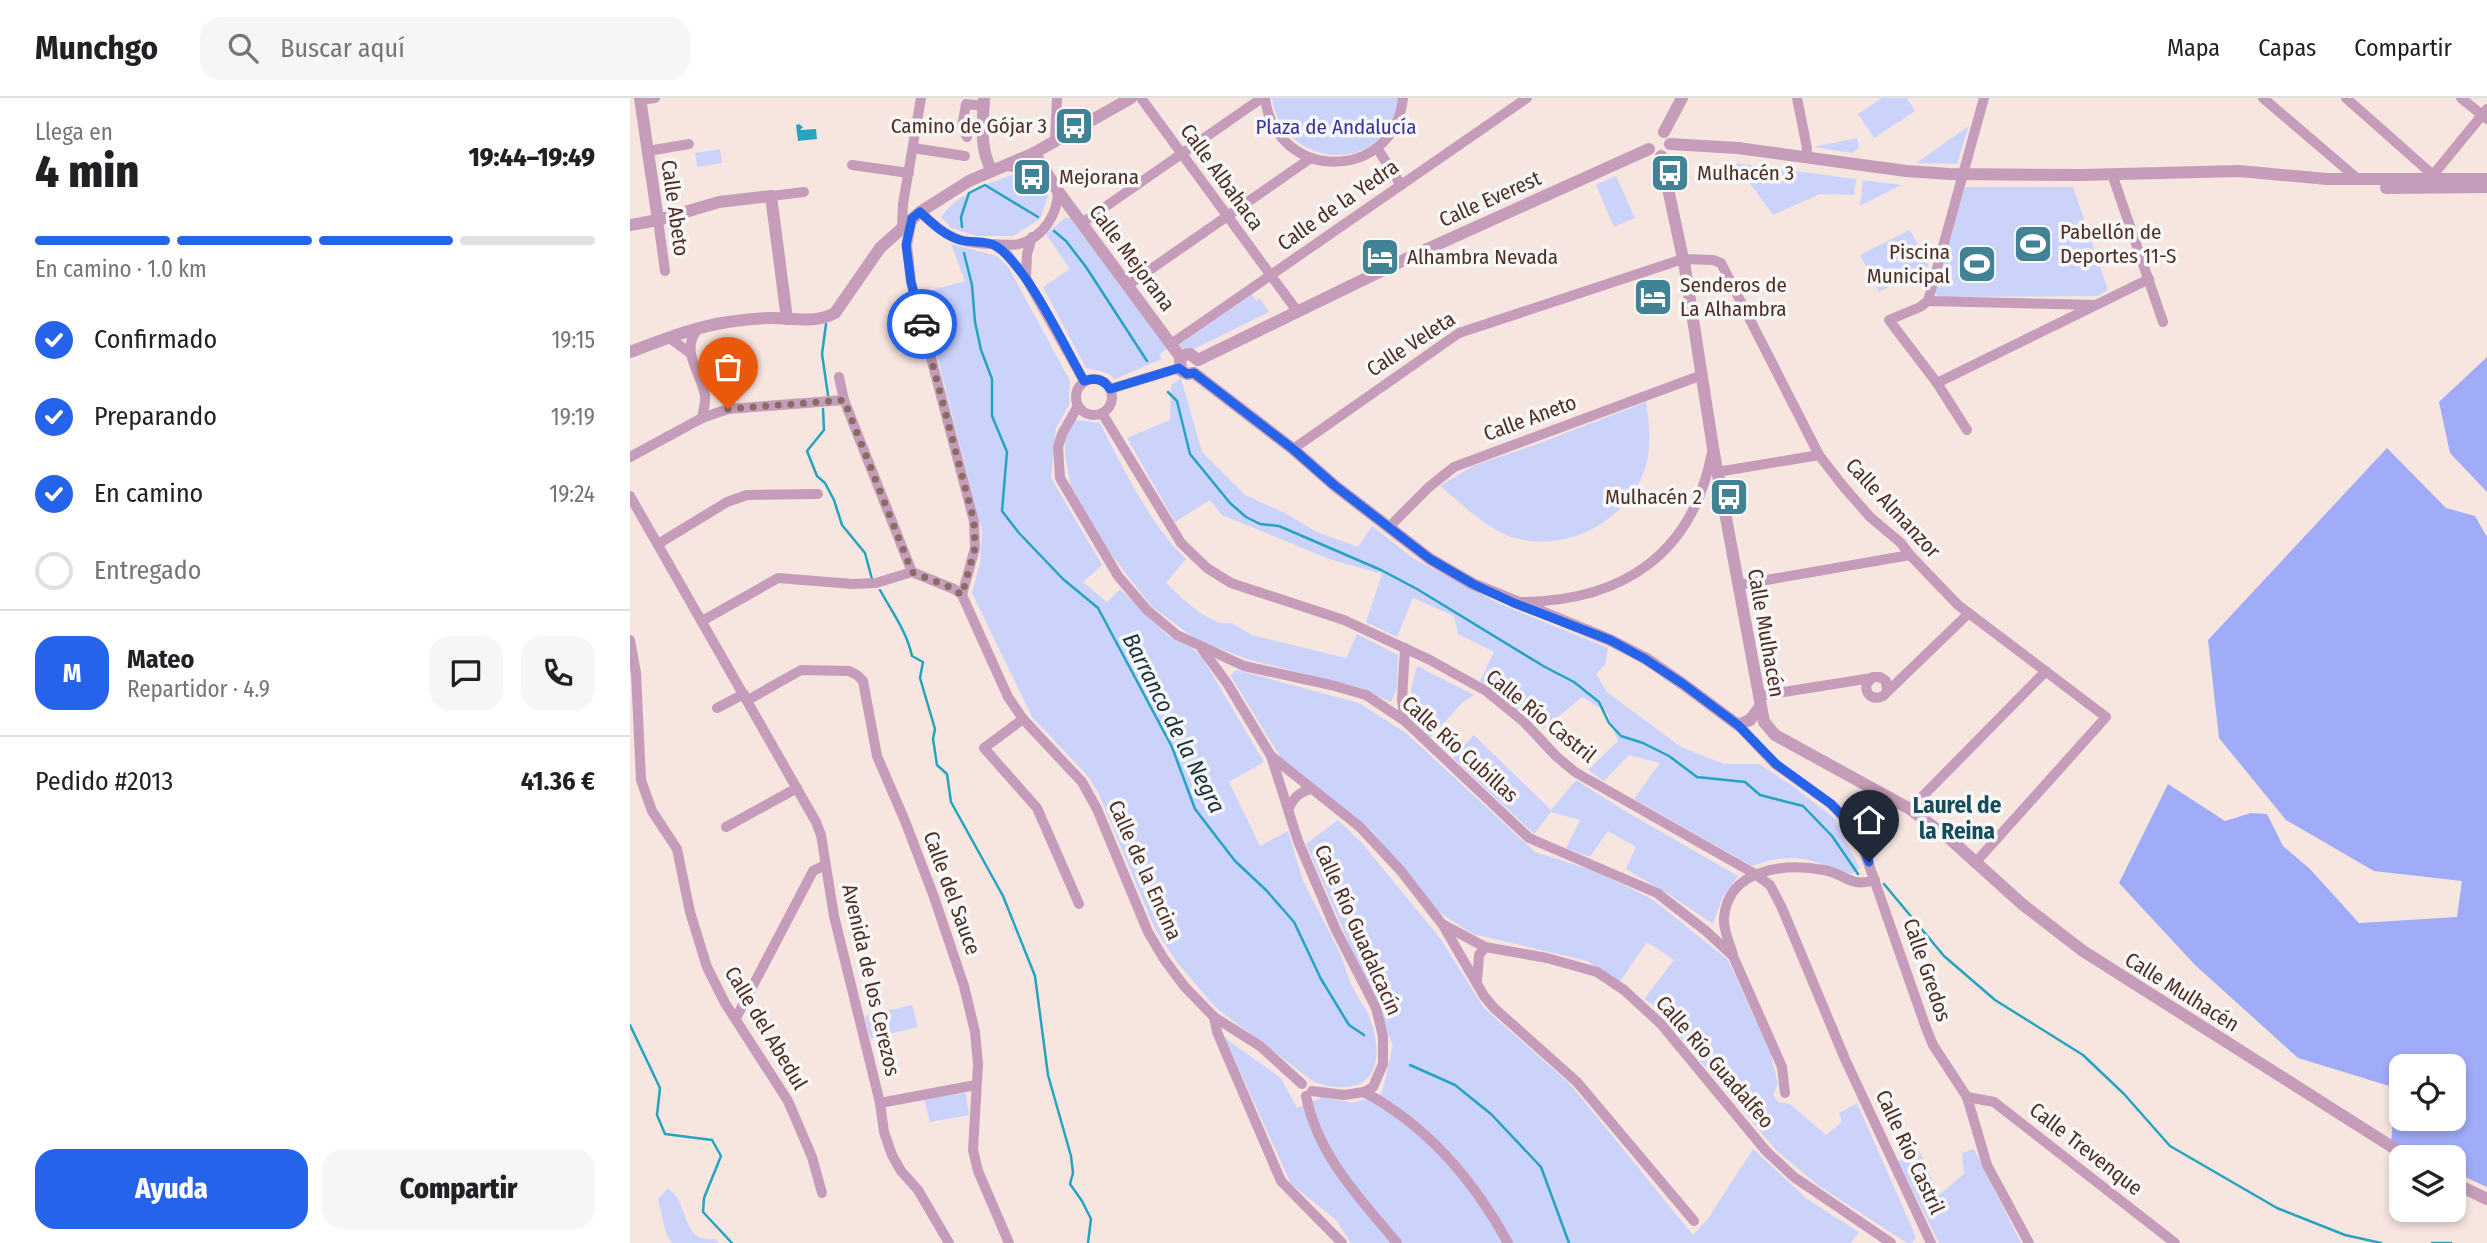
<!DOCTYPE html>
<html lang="es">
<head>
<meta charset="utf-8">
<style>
	body { margin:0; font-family:"Fira Sans Condensed",sans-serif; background:#f6f6f6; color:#202124; height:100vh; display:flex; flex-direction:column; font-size:26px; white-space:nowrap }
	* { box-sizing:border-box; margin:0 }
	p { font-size:23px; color:#757577 }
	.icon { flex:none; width:38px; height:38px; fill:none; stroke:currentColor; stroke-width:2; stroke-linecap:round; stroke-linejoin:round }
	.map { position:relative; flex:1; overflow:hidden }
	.side { display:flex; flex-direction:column; background:#fff; width:630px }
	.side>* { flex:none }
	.controls { position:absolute; left:1759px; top:956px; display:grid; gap:14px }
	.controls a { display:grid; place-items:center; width:77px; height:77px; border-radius:14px; background:#fff; box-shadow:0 4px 10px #0003; font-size:35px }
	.pin { position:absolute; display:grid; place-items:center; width:60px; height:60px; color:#fff; margin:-72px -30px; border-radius:50% 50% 50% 0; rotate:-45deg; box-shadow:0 0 7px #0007 }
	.pin .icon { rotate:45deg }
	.courier { position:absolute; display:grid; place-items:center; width:70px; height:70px; margin:-35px; border:5px solid #2563eb; border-radius:50%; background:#fff; color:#222; box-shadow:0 2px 9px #0007 }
	.overview em { font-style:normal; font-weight:800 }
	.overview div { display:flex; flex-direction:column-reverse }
	.overview { display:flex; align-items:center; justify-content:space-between; height:119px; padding:0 35px }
	h1 { font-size:46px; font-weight:800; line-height:52px }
	.bar { display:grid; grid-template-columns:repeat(4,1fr); gap:10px 7px; align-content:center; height:84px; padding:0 35px }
	.bar i { height:9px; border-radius:5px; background:#e0e0e0 }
	.bar .on { background:#2563eb }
	.bar p { grid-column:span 4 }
	.line { display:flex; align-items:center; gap:18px; padding:0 35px; border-top:2px solid #e0e0e0 }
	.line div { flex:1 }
	.round { display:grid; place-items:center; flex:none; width:74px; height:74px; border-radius:21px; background:#f6f6f6 }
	ol { padding:0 35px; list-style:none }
	li { display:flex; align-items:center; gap:21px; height:77px }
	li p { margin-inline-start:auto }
	li .icon { padding:7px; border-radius:50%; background:#2563eb; color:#fff; stroke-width:4 }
	li:last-child { color:#757577 }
	li i { width:38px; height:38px; border:4px solid #e0e0e0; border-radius:50% }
	.action { display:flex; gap:14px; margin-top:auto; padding:14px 35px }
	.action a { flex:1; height:80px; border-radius:21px; background:#2563eb; color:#fff; font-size:28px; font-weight:800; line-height:80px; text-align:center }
	.action a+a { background:#f6f6f6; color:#202124 }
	header { display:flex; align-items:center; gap:42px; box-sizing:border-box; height:98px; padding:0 35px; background:#fff; border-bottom:2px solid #e0e0e0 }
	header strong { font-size:33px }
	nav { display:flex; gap:38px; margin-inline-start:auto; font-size:24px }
	.search { width:490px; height:63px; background:#f6f6f6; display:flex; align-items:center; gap:18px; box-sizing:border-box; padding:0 24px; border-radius:21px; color:#757577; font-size:26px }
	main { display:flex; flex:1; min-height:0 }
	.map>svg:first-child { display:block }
	.green { fill:#ccd3fb }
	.forest { fill:#a1acf9; fill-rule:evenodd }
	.water { fill:#25a4c1 }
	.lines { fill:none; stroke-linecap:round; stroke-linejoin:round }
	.stream { stroke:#25a4c1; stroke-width:2.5 }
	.minor { stroke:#c59cb9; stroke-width:10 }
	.tertiary { stroke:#c59cb9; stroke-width:12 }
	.done { stroke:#896d65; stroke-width:7; stroke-dasharray:0 12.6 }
	.route { stroke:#2563eb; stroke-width:9 }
	.labels { text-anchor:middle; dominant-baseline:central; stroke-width:7; stroke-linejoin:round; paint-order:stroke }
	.poi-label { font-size:21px; fill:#4e2d23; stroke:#f7f7f7; text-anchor:start }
	.park-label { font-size:21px; fill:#38339f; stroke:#f7f7f7 }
	.street-label { font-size:21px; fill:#4e2d23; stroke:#f7f7f7 }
	.water-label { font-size:23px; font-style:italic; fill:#193239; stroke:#f7f7f7 }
	.neighbourhood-label { font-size:23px; font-weight:bold; fill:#154c5a; stroke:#f7f7f7 }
</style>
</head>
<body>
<header>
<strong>Munchgo</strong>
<div class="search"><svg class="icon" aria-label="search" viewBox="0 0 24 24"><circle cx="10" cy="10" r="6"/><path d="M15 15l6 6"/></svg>Buscar aquí</div>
<nav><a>Mapa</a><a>Capas</a><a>Compartir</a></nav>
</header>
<main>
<section class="side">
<div class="overview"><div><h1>4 min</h1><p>Llega en</p></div><em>19:44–19:49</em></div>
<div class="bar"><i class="on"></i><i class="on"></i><i class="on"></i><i></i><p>En camino · 1.0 km</p></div>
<ol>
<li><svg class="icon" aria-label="check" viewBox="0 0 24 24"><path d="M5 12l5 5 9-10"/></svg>Confirmado<p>19:15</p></li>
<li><svg class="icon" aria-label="check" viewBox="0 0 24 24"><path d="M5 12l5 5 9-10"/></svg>Preparando<p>19:19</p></li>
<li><svg class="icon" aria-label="check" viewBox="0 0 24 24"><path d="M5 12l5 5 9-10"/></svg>En camino<p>19:24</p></li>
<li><i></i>Entregado</li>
</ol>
<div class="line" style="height:126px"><b class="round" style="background:#2563eb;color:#fff">M</b><div><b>Mateo</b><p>Repartidor · 4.9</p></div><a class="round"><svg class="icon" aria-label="chat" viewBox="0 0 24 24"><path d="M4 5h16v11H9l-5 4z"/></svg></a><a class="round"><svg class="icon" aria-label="phone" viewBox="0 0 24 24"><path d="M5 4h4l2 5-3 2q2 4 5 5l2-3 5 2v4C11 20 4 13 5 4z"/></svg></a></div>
<div class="line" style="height:91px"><div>Pedido #2013</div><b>41.36 €</b></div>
<div class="action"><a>Ayuda</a><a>Compartir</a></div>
</section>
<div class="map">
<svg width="1857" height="1145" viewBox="0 0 1857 1145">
	<rect width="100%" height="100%" fill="#f7e5e0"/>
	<g class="green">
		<path d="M642 0H770C765 14 762 28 751 39 713 77 648 51 642 0Z"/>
		<polygon points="1252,0 1277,0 1285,13 1244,40 1228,16"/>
		<polygon points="1339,28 1327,66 1286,65"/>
		<polygon points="1227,40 1229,50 1222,55 1184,49"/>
		<polygon points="90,51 92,65 67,69 65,55"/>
		<polygon points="1105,65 1226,81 1224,97 1190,96 1143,117"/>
		<path d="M390 74 404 76 418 98 410 121 383 138H347L321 130 311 119C327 95 364 83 390 74Z"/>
		<polygon points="986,78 1005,120 984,129 966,87"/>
		<polygon points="1233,82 1271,87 1230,108"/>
		<polygon points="1335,89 1443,89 1478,192 1468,198 1308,199 1305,194"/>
		<polygon points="435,120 443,120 537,251 529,257 532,261 485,281 477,275 456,270 413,189 440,171 416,136"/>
		<polygon points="1280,132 1299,168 1249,194 1230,157"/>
		<path d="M321 146 367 158 379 170 440 283 439 307 426 330 421 380 472 467 453 484 477 504 490 491 537 537 562 550 572 559 634 664 599 684 630 748 658 733C664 751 668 771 676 789 687 811 699 833 710 855 715 867 717 879 723 890 728 900 735 908 739 918 758 968 742 1003 684 984L585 909 546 863 524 829 468 694 456 676 402 619 342 495 350 465 352 433 291 195 335 183Z"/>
		<polygon points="622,196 626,203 630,200 639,214 562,252 550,250 549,247"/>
		<path d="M551 280 572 354 615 397 655 415 687 434 728 449 742 428 784 461 872 507 978 550 975 567 966 576 977 594 1051 649 1094 666H1129L1164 689 1203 719 1230 770 1220 777C1180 761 1165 753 1122 768L1004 701 1030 665 999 657 974 683 958 672 988 643 977 614 952 599 913 631 850 583 864 554 828 536 824 518 783 500 767 539 736 524 752 476 699 461 592 417 580 402 545 424 497 340 540 322 541 287Z"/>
		<path d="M1016 304C1019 325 1022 346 1016 367 1000 423 934 458 879 438 853 428 831 405 810 388L843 368 910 345Z"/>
		<path d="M446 322 470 325C491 366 522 430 556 461L536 485C550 498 581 530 602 525L622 537 716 560 727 536 768 557 767 590 761 604 726 589 620 562 567 542 521 508 481 456 441 389 435 356V339Z"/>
		<polygon points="787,568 844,597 833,604 800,640 782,621 781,591"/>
		<polygon points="607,572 729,605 776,635 905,754 965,773 1022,801 1098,862 1140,954 1148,986 1143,997 1148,1004 1160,1006 1196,1037 1212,1024 1209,1015 1227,1005 1286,1139 1282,1145 1277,1145 1189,1088 1146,1052 1022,906 1014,901 1044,862 1017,844 989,885 957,863 843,836 810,815 741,732 651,660 600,577"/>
		<polygon points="844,637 921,712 946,682 995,713 1108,778 1092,800 1083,826 1043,799 996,771 1006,749 978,733 960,759 936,750 950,722 921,714 904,736 823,660"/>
		<polygon points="708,722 731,744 810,840 854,910 940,986 1063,1137 1077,1122 1123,1051 1177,1101 1229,1134 1221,1145 721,1145 706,1122 661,1086 595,940 651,980 667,1010 693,999 723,1005 752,995 763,947 676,746"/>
		<polygon points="282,907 288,929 240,941 235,918"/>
		<polygon points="336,995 339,1017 300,1024 294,1001"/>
		<polygon points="1344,1051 1391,1145 1309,1145 1268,1063 1289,1052 1309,1097 1334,1076 1332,1055"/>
		<path d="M38 1090C42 1094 47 1098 49 1103 57 1119 58 1145 85 1141L89 1145H42L36 1135 28 1101Z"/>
	</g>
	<g class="forest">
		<polygon points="1857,259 1857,394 1820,355 1809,304"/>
		<path d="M1757 350 1816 410 1845 418 1857 439V1089L1824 1074V1059H1791L1761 1045 1766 990 1668 960 1565 867 1489 785 1538 686 1595 723 1621 715 1637 716 1653 748 1680 771 1729 825 1827 819 1832 783 1744 773 1656 722 1589 640 1578 542ZM1771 968H1824V1020H1771Z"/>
	</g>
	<polygon class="water" points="169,26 173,29 170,32 186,31 187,41 168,43 166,27"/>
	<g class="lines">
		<g class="stream">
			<polyline points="332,129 331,119 339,95 355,87 408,119"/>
			<polyline points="424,133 436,143 456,169 517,263"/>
			<polyline points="334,155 342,187 345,224 351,252 362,281 362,318 377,354 372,413 389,435 433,481 468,510 542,649 565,711 605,763 636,792 664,824 691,881 719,927 734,937"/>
			<polyline points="196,226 192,256 198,297"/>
			<polyline points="538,294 547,303 560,356 600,405 616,419 630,426 649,428 751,472 787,491 915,569 944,584 969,604 979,625 991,638 1013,645 1039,658 1067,679 1115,684 1130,697 1173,708 1202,738 1228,776"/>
			<polyline points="193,311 194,332 177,353 187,378 195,385 204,402 212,427 235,455 242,481"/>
			<path d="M250 492C262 514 277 534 282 558L293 564 290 580 305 631 303 641 307 667 317 676 321 704 373 798 405 878 418 977 441 1058 443 1075 440 1086 452 1103 461 1121 458 1145"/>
			<polyline points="1254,786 1314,858 1365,902 1453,957 1494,996 1540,1048 1647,1110 1715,1137 1751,1145"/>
			<polyline points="0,927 30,990 27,1017 35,1036 82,1042 91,1058 74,1100 73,1114 102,1145"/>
			<polyline points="780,967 825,987 861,1016 911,1069 939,1145"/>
			<polyline points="1802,1145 1821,1145"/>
		</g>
		<g class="minor">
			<polyline points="511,0 667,213"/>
			<path d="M635 0C646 85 764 85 773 0"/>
			<polyline points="1167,0 1177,50 1176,60"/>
			<polyline points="1633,0 1729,82"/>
			<polyline points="1716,0 1803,77"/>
			<polyline points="1831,0 1857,21"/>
			<polyline points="11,2 25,0"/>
			<polyline points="337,39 332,29 336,6 354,8"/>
			<polyline points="425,43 427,0"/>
			<polyline points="283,50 335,58"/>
			<polyline points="747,50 771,87"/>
			<polyline points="18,53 59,46"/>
			<polyline points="222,67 279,75"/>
			<polyline points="375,68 408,72 416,79"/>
			<polyline points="1482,76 1533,224"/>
			<polyline points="1803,81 1803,77 1857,11"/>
			<polyline points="141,98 174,94"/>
			<path d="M290 114C301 124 311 134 325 140 336 145 350 146 362 146 370 146 381 148 389 146 413 140 428 116 428 93"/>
			<polyline points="282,121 277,147 281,184 344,423 345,450 332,497"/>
			<polyline points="28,122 35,173"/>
			<polyline points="452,125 632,0"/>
			<polyline points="272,128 273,106 291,0"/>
			<polyline points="402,139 397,156 396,180 454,283"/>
			<polyline points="363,146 375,154 396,180"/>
			<polyline points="498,187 681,60"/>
			<polyline points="1298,203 1354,0"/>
			<path d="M69 230C48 252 72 275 75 298 76 305 73 313 72 320"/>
			<polyline points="38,239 60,255"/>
			<polyline points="541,246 897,0"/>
			<polyline points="209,279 214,302 282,474"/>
			<circle cx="464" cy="299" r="18"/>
			<polyline points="1307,285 1519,181"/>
			<polyline points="480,291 549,270"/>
			<polyline points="448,308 432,336 428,349 430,380 488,478 517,512 547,537 614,568 701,587 736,597 775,623 899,740 1027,795 1076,833 1103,858 1152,969 1155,995"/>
			<polyline points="472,315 551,445 577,470 601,485 714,522 800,562 856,593 894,624 927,659 945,674 1125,776 1140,787 1152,810 1215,961 1301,1145"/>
			<polyline points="1337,332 1307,285 1259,222 1290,209 1298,203 1466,207"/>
			<polyline points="663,351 829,235 1053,161 1083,162 1091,165 1189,357 1213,388 1240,419 1271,445 1280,457 1328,507 1476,619 1345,765"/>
			<polyline points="0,359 72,320 98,311 214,302"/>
			<polyline points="1087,374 1189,357"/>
			<polyline points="0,398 186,724 191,737 204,818 250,1005 254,1034 262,1057 271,1073 288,1092 319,1145"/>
			<polyline points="759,429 799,389 824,369 1072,277"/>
			<polyline points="28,446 97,404 117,397 188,396"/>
			<polyline points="1108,487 1280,457"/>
			<path d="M892 504C993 503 1063 456 1082 354"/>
			<polyline points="72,523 148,480 223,486 246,485 282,474 324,491 332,497 378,599 393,621 452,684 467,711 518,834 534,861 554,888 584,919 630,948 672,986"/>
			<polyline points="0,542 6,575 11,682 22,713 47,751 60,814 77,869 95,905 158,1003 182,1059 192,1095"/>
			<polyline points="775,550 772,602 775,623"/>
			<polyline points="572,551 597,585 641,658 668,743 706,832 746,910 753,938 753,966 743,989 734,994 714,997 682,993"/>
			<path d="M1257 593 1256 583 1250 579H1243L1237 585C1234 596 1243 603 1253 598L1339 515"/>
			<polyline points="1128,598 1242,580"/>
			<polyline points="118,602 171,572 219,573 227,577 233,583 247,658 275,723 304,799 334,888 345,934 348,966 343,1052 348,1073 379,1145"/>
			<polyline points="87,610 114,596"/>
			<polyline points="393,621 354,650 407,710 449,806"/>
			<polyline points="1108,627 1145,666 1201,706 1219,725 1232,747 1296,930 1303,947 1337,999 1357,1067 1399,1145"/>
			<polyline points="641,658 730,729 771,773 812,826 855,849 917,860 967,874 994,892 1031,926 1136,1053 1164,1079 1261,1145"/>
			<path d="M659 710C664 699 669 695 680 691"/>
			<polyline points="1280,711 1416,573"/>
			<polyline points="96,729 167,690"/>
			<polyline points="814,829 854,898 864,910 947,984 1064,1123"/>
			<path d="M1103 857C1100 846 1093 832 1094 820 1098 770 1156 765 1194 772 1216 776 1220 790 1245 782"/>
			<polyline points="847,884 849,857 855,849"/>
			<polyline points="584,919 587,934 651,1083 712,1145"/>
			<polyline points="106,920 183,773 195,767"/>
			<path d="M734 994C798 1028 844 1083 878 1145"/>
			<path d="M676 998C688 1058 729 1099 767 1145"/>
			<polyline points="1337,999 1364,1004 1545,1145"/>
			<polyline points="250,1005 346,987"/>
		</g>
		<g class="tertiary">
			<polyline points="10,0 28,122"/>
			<path d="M354 0C353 26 349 50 362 73"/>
			<polyline points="1034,34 1052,0"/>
			<polyline points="1040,46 1108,50 1276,73 1320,76 1451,77 1609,73 1697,81 1857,81"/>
			<polyline points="404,55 428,93 551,260"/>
			<polyline points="1031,58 1055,170 1083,350 1134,624 1145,637 1280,711 1321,742 1392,806 1453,853 1778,1059"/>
			<polyline points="1756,90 1857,89"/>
			<polyline points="0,127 28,122 89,104 141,98 157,221"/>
			<path d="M0 254C32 242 64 229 98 224 112 222 127 220 142 220 164 220 184 226 205 215L250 150 290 114 339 83 404 55 501 0"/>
			<polyline points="568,262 784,157 1019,51"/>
			<polyline points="564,275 663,351 704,387 800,461 843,486 980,542 1015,560 1053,586 1108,627 1120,622 1130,609"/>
			<polyline points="564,275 557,276 551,273 550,262 554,257 560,256 568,262"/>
			<polyline points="1824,1085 1857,1101"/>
		</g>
	</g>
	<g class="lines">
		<polyline class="done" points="98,311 214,302 282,474 324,491 332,497 345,450 344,423 292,226"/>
		<path class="route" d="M292 226 281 184 276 147 282 120 290 114C302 125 314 137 330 142 341 145 357 142 366 148 397 168 435 249 454 283 465 279 474 281 480 291L549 270 557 276 564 275 663 351 704 387 800 461 843 486 884 505 980 542 1015 561 1053 586 1108 627 1146 666 1201 706 1219 724 1232 747 1239 764"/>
	</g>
	<defs>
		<g id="bus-square" transform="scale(2.0125)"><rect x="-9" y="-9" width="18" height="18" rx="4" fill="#418394" stroke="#f7f7f7"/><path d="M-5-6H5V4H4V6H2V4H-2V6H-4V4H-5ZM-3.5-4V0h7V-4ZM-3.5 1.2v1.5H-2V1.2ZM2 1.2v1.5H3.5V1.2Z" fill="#fff"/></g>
		<g id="stadium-square" transform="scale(2.0125)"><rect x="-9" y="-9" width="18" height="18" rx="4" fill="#418394" stroke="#f7f7f7"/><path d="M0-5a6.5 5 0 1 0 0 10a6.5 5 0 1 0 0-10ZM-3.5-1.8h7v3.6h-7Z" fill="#fff"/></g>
		<g id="hotel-square" transform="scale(2.0125)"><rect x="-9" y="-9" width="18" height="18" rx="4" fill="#418394" stroke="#f7f7f7"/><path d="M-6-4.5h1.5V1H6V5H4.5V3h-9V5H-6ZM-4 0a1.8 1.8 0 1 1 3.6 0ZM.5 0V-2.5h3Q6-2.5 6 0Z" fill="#fff"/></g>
	</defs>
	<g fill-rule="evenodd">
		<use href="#bus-square" x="444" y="28"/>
		<use href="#bus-square" x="1040" y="75"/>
		<use href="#bus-square" x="402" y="79"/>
		<use href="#stadium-square" x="1403" y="146"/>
		<use href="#hotel-square" x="750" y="159"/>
		<use href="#stadium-square" x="1347" y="166"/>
		<use href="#hotel-square" x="1023" y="199"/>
		<use href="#bus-square" x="1099" y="399"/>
	</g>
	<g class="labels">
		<g class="poi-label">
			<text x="417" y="28" text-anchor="end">Camino de Gójar 3</text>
			<text x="1067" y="75">Mulhacén 3</text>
			<text x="429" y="79">Mejorana</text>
			<text x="1430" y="134">Pabellón de<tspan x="1430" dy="24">Deportes 11-S</tspan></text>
			<text x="1320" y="154" text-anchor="end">Piscina<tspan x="1320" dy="24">Municipal</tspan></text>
			<text x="777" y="159">Alhambra Nevada</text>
			<text x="1050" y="187">Senderos de<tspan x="1050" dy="24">La Alhambra</tspan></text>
			<text x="1072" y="399" text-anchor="end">Mulhacén 2</text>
		</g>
		<g class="park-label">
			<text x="706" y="29">Plaza de Andalucía</text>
		</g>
		<g class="street-label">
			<text transform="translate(592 79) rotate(54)">Calle Albahaca</text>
			<text transform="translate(860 101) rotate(-24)">Calle Everest</text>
			<text transform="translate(708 107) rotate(-35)">Calle de la Yedra</text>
			<text transform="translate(45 110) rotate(82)">Calle Abeto</text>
			<text transform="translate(502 160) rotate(53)">Calle Mejorana</text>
			<text transform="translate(781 246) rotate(-33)">Calle Veleta</text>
			<text transform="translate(900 320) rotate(-20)">Calle Aneto</text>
			<text transform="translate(1263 410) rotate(47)">Calle Almanzor</text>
			<text transform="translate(1136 535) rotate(80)">Calle Mulhacén</text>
			<text transform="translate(911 618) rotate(39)">Calle Río Castril</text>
			<text transform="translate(830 651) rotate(42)">Calle Río Cubillas</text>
			<text transform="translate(515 772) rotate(66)">Calle de la Encina</text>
			<text transform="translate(322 795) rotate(70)">Calle del Sauce</text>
			<text transform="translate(728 832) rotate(66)">Calle Río Guadalcacín</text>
			<text transform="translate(1297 872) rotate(71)">Calle Gredos</text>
			<text transform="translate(241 882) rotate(77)">Avenida de los Cerezos</text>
			<text transform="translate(1552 894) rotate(32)">Calle Mulhacén</text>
			<text transform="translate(136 930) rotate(59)">Calle del Abedul</text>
			<text transform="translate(1085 964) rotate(49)">Calle Río Guadalfeo</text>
			<text transform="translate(1456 1051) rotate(38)">Calle Trevenque</text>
			<text transform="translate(1280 1054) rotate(65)">Calle Río Castril</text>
		</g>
		<g class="water-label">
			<text transform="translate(544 625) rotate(63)">Barranco de la Negra</text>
		</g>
		<g class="neighbourhood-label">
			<text x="1327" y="707">Laurel de<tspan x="1327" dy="26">la Reina</tspan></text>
		</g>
	</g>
</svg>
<div class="controls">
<a><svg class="icon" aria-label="locate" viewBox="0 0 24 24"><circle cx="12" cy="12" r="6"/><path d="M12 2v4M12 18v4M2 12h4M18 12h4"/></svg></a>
<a><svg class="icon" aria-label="layers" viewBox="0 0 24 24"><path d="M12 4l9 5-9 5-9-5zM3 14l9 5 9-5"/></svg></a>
</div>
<div class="pin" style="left:98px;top:311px;background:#ea580c"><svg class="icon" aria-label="bag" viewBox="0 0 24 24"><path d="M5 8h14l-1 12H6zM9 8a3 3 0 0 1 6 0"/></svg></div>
<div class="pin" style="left:1239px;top:764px;background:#1f2937"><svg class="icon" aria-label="home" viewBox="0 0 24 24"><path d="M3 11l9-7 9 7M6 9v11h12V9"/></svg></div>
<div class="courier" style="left:292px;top:226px"><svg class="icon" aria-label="car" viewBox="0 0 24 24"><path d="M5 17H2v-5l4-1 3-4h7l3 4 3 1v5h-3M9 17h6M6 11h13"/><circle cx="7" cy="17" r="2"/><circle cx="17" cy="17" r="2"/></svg></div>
</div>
</main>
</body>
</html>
